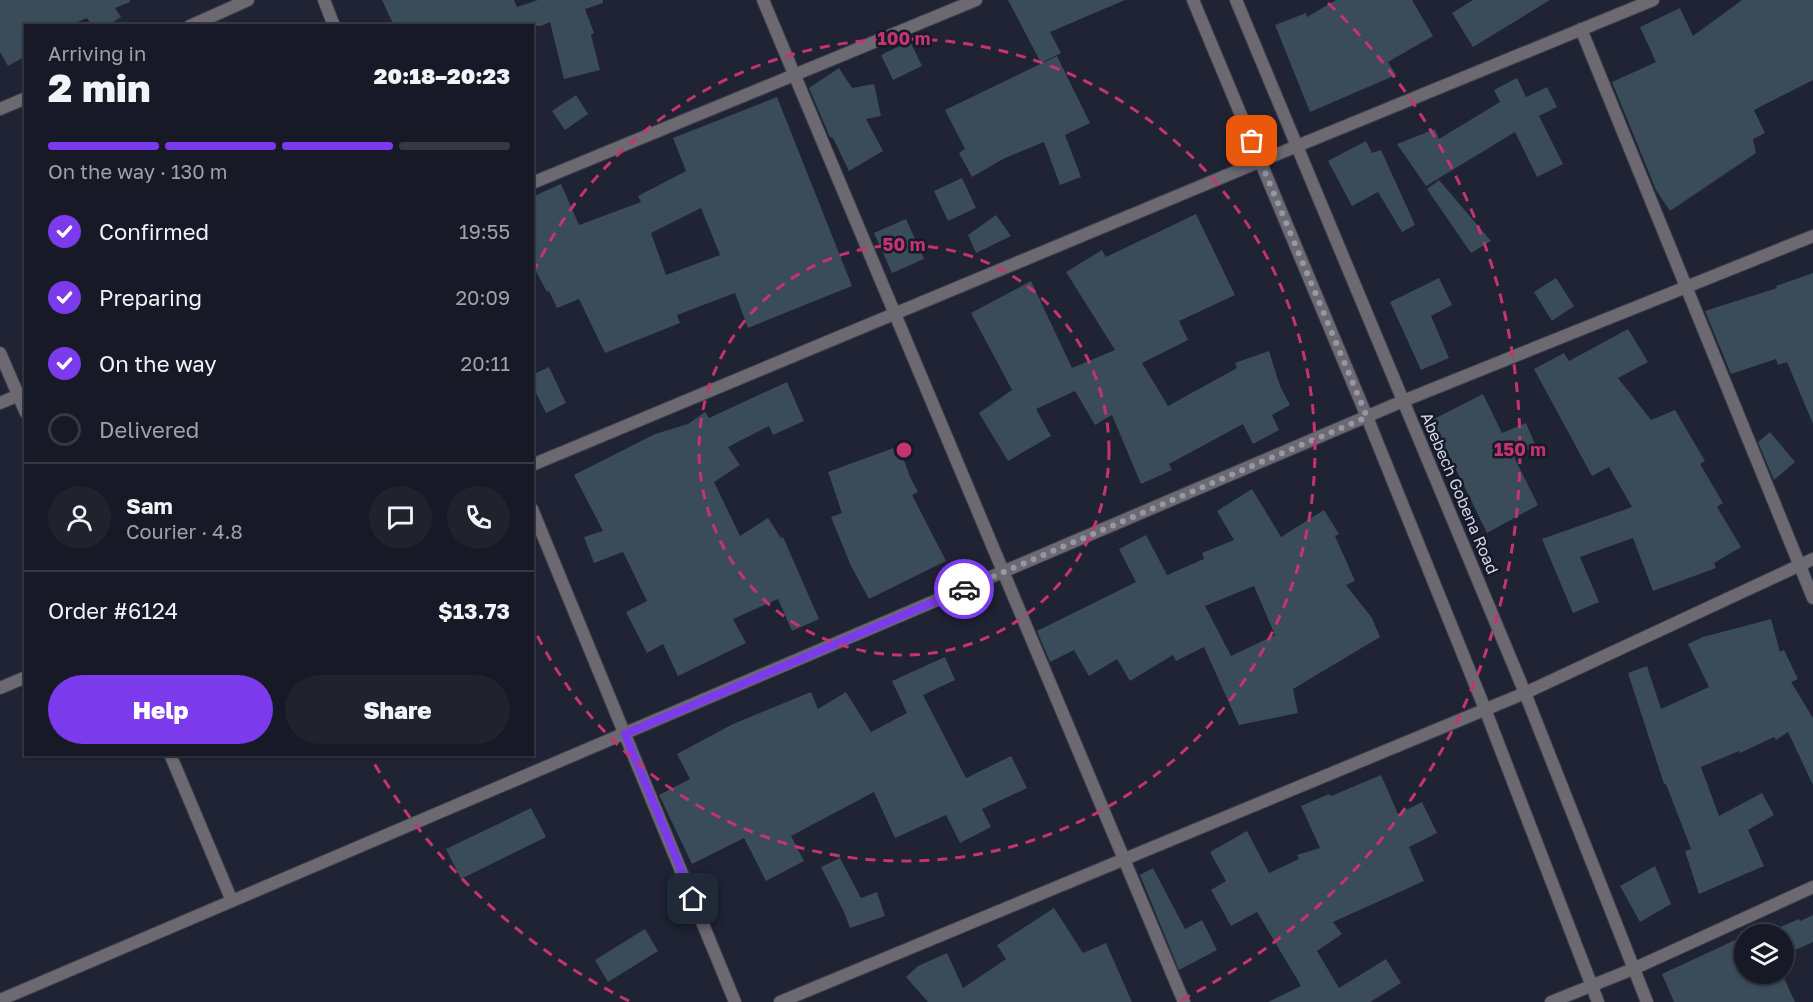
<!DOCTYPE html>
<html lang="en">
<head>
<meta charset="utf-8">
<style>
	body { margin:0; font-family:"Golos Text",sans-serif; background:#20232e; color:#f1f3f6; height:100vh; display:flex; flex-direction:column; font-size:22px; white-space:nowrap }
	* { box-sizing:border-box; margin:0 }
	p { font-size:20px; color:#9ea1a7 }
	.icon { flex:none; width:33px; height:33px; fill:none; stroke:currentColor; stroke-width:2; stroke-linecap:round; stroke-linejoin:round }
	.map { position:relative; flex:1; overflow:hidden }
	.details { position:absolute; left:24px; top:24px; width:510px; height:732px; display:flex; flex-direction:column; background:#171a26; border-radius:0px; box-shadow:0 2px 4px #0004,0 0 0 2px #363843 }
	.details>* { flex:none }
	.tools { position:absolute; left:1734px; top:924px; display:grid; gap:12px }
	.tools a { display:grid; place-items:center; width:60px; height:60px; border-radius:50%; background:#171a26; box-shadow:0 2px 4px #0004,0 0 0 2px #363843; font-size:30px }
	.pin { position:absolute; display:grid; place-items:center; width:51px; height:51px; color:#fff; margin:-26px; border-radius:12px; box-shadow:0 3px 9px #0006 }
	.courier { position:absolute; display:grid; place-items:center; width:60px; height:60px; margin:-30px; border:4px solid #7c3aed; border-radius:50%; background:#fff; color:#222; box-shadow:0 2px 8px #0007 }
	.summary em { font-style:normal; font-weight:800 }
	.summary div { display:flex; flex-direction:column-reverse }
	.summary { display:flex; align-items:center; justify-content:space-between; height:102px; padding:0 24px }
	h1 { font-size:39px; font-weight:800; line-height:45px }
	.bar { display:grid; grid-template-columns:repeat(4,1fr); gap:9px 6px; align-content:center; height:72px; padding:0 24px }
	.bar i { height:8px; border-radius:4px; background:#363843 }
	.bar .current { background:#7c3aed }
	.bar p { grid-column:span 4 }
	.line { display:flex; align-items:center; gap:15px; padding:0 24px; border-top:2px solid #363843 }
	.line div { flex:1 }
	.round { display:grid; place-items:center; flex:none; width:63px; height:63px; border-radius:32px; background:#20232e }
	ol { padding:0 24px; list-style:none }
	li { display:flex; align-items:center; gap:18px; height:66px }
	li p { margin-inline-start:auto }
	li .icon { padding:6px; border-radius:50%; background:#7c3aed; color:#fff; stroke-width:4 }
	li:last-child { color:#9ea1a7 }
	li i { width:33px; height:33px; border:3px solid #363843; border-radius:50% }
	.button { display:flex; gap:12px; margin-top:auto; padding:12px 24px }
	.button a { flex:1; height:69px; border-radius:36px; background:#7c3aed; color:#fff; font-size:24px; font-weight:800; line-height:69px; text-align:center }
	.button a+a { background:#20232e; color:#f1f3f6 }
	.map>svg:first-child { display:block }
	.building { fill:#3a4b59; fill-rule:evenodd }
	.lines { fill:none; stroke-linecap:round; stroke-linejoin:round }
	.minor-casing { stroke:#3c404f; stroke-width:14 }
	.tertiary-casing { stroke:#3c404f; stroke-width:14 }
	.minor { stroke:#6d6971; stroke-width:12 }
	.tertiary { stroke:#6d6971; stroke-width:12 }
	.done { stroke:#9597a5; stroke-width:6; stroke-dasharray:0 10.8 }
	.route { stroke:#7c3aed; stroke-width:8 }
	.ring { fill:none; stroke:#c5346f; stroke-width:3; stroke-dasharray:10 8 }
	.labels { text-anchor:middle; dominant-baseline:central; stroke-width:5; stroke-linejoin:round; paint-order:stroke }
	.street-label { font-size:16px; fill:#d4d6e2; stroke:#161929 }
	.centre { fill:#c5346f; stroke:#161929; stroke-width:3 }
	.ring-label { font-size:18px; text-anchor:middle; font-weight:bold; fill:#c5346f; stroke:#161929; stroke-width:5; stroke-linejoin:round; paint-order:stroke }
</style>
</head>
<body>
<div class="map">
<svg width="1813" height="1002" viewBox="0 0 1813 1002">
	<rect width="100%" height="100%" fill="#1f2333"/>
	<g class="building">
		<polygon points="0,0 130,0 130,2 115,8 121,17 107,26 92,26 87,18 68,26 26,26 26,56 8,66 0,52"/>
		<polygon points="382,0 514,0 517,7 538,0 603,0 603,3 585,9 594,33 591,35 600,70 564,79 550,22 541,26 394,26"/>
		<polygon points="1008,0 1125,0 1050,32 1061,53 1041,63"/>
		<polygon points="1336,0 1412,0 1433,36 1388,62 1396,75 1310,112 1275,25 1306,13 1307,17"/>
		<polygon points="1473,0 1550,0 1473,47 1452,13"/>
		<polygon points="1742,0 1813,0 1813,80 1754,110 1765,133 1753,139 1756,153 1670,211 1656,190 1612,82 1656,62 1640,27 1680,8 1693,36"/>
		<polygon points="910,41 922,66 893,80 881,55"/>
		<polygon points="1057,56 1090,123 1065,135 1081,177 1060,185 1044,142 1005,158 972,177 959,153 965,149 945,110"/>
		<polygon points="839,68 852,88 874,84 881,116 866,119 883,151 849,171 833,138 830,137 809,88"/>
		<polygon points="1517,78 1526,97 1547,87 1557,107 1539,116 1563,164 1537,177 1515,132 1426,186 1397,144 1435,129 1439,139 1500,102 1494,90"/>
		<polygon points="576,95 588,114 565,130 552,111"/>
		<path d="M777 97 852 286 748 328 735 293 677 315 680 323 605 353 579 299 557 308 549 291 547 292 532 264V197L561 184 579 225 641 202 638 196 686 171 673 138ZM701 208 720 255 666 275 651 233Z"/>
		<polygon points="1366,141 1372,153 1381,150 1415,225 1402,232 1378,192 1352,206 1328,161"/>
		<polygon points="962,178 976,208 948,221 934,191"/>
		<polygon points="1439,180 1491,241 1471,253 1427,189"/>
		<polygon points="1196,214 1235,295 1179,321 1188,340 1142,363 1168,406 1237,368 1235,363 1269,351 1280,386 1290,405 1272,415 1279,430 1253,444 1243,424 1169,464 1172,470 1141,484 1112,415 1095,425 1075,391 1036,409 1051,436 1008,461 979,413 1012,390 971,313 1031,281 1072,368 1115,350 1066,272 1102,250 1106,257"/>
		<polygon points="996,215 1011,236 976,253 968,235"/>
		<polygon points="906,219 924,259 892,273 874,233"/>
		<polygon points="1813,273 1813,424 1787,362 1778,365 1776,359 1731,374 1705,311 1777,288 1776,286"/>
		<polygon points="1439,278 1452,305 1431,316 1449,358 1421,370 1390,302"/>
		<polygon points="1556,278 1574,306 1552,321 1534,292"/>
		<polygon points="1628,329 1648,362 1618,378 1651,420 1675,410 1705,461 1700,464 1723,503 1717,507 1741,547 1714,563 1716,568 1653,591 1633,538 1580,557 1599,602 1573,613 1542,539 1632,507 1609,467 1592,476 1534,369 1564,353 1569,361"/>
		<polygon points="549,367 566,403 546,413 532,385 532,375"/>
		<polygon points="787,382 804,421 773,435 769,426 728,447 740,465 714,482 740,536 768,518 781,538 783,537 819,619 792,631 778,599 733,619 746,643 678,676 663,644 647,653 626,612 647,601 623,552 594,563 584,537 603,531 574,475 655,434 688,424 705,412 709,418"/>
		<polygon points="1483,394 1502,433 1526,423 1536,447 1514,457 1538,505 1487,533 1432,420"/>
		<polygon points="1770,432 1795,462 1774,480 1758,442"/>
		<polygon points="899,446 910,477 918,492 912,495 946,561 869,599 851,566 831,517 842,513 828,472"/>
		<path d="M1252 489 1281 537 1324 510 1339 534 1335 536 1355 581 1346 585 1372 618 1380 637 1293 689 1298 713 1239 725 1204 647 1176 661 1173 655 1130 681 1117 659 1089 676 1074 650 1050 662 1037 631 1136 582 1119 549 1146 535 1167 575 1204 559 1202 553 1234 540 1217 511ZM1254 586 1275 635 1231 656 1205 606Z"/>
		<polygon points="1771,619 1780,652 1784,650 1798,679 1791,682 1813,718 1813,785 1788,732 1776,740 1774,737 1740,753 1739,751 1701,767 1719,816 1762,793 1774,815 1748,830 1764,866 1699,894 1685,851 1691,849 1666,784 1664,784 1628,673 1647,666 1661,709 1709,687 1688,644 1703,637"/>
		<polygon points="945,657 955,680 923,695 966,778 1011,756 1027,788 982,809 991,827 960,843 946,815 895,838 874,792 791,836 804,861 766,881 744,838 692,864 659,795 690,779 677,754 733,724 811,692 818,709 846,692 871,732 907,713 892,681"/>
		<polygon points="1381,775 1398,814 1422,802 1437,833 1409,847 1424,881 1333,922 1342,934 1317,951 1339,988 1386,959 1401,983 1370,1002 1268,1002 1301,986 1257,912 1231,926 1211,890 1226,881 1210,852 1247,831 1269,873 1299,859 1297,855 1320,848 1301,806 1329,794 1331,796"/>
		<polygon points="531,808 546,837 461,879 446,849"/>
		<polygon points="840,858 861,898 877,892 885,916 850,928 844,912 821,867"/>
		<polygon points="1655,866 1671,904 1640,922 1620,886"/>
		<polygon points="1153,868 1185,929 1202,920 1217,950 1179,970 1140,875"/>
		<polygon points="1054,908 1083,953 1106,943 1132,1002 928,1002 906,977 918,966 947,953 963,988 1006,959 997,945"/>
		<polygon points="1813,915 1813,942 1784,955 1784,934 1748,934 1762,928 1764,934 1799,919 1800,921"/>
		<polygon points="645,929 658,951 608,982 595,960"/>
		<polygon points="1744,936 1744,974 1782,974 1795,1002 1674,1002 1662,974"/>
	</g>
	<g class="lines">
		<g class="minor-casing">
			<g id="minor">
				<polyline points="324,0 334,26"/>
				<polyline points="763,0 1184,1002"/>
				<polyline points="190,26 248,0"/>
				<polyline points="1581,29 1813,598"/>
				<polyline points="0,109 26,98"/>
				<polyline points="532,183 976,0"/>
				<polyline points="0,353 26,413"/>
				<polyline points="0,403 24,393"/>
				<polyline points="532,465 1297,146 1653,0"/>
				<polyline points="532,509 735,1002"/>
				<polyline points="0,688 26,677"/>
				<polyline points="170,754 232,901"/>
				<polyline points="0,1000 1403,401 1813,236"/>
				<polyline points="780,1002 1525,693 1813,559"/>
				<polyline points="1551,1002 1633,969 1813,887"/>
			</g>
		</g>
		<g class="tertiary-casing">
			<g id="tertiary">
				<polyline points="1193,0 1367,417 1485,709 1598,1002"/>
				<polyline points="1236,0 1525,693 1647,1002"/>
			</g>
		</g>
		<use href="#minor" class="minor"/>
		<use href="#tertiary" class="tertiary"/>
	</g>
	<g class="lines">
		<polyline class="done" points="964,589 1367,417 1252,141"/>
		<polyline class="route" points="693,899 625,734 964,589"/>
	</g>
	<g class="ring">
		<circle cx="904" cy="450" r="205"/>
		<path d="M533 273A411 411 0 1 1 533 627"/>
		<path d="M629 1001A616 616 0 0 1 371 758M1328 3A616 616 0 0 1 1179 1001"/>
	</g>
	<g class="labels">
		<g class="street-label">
			<text transform="translate(1460 493) rotate(67)">Abebech Gobena Road</text>
		</g>
	</g>
	<circle cx="904" cy="450" r="9" class="centre"/>
	<g class="ring-label">
		<text x="904" y="45">100 m</text>
		<text x="904" y="251">50 m</text>
		<text x="1520" y="456">150 m</text>
	</g>
</svg>
<div class="tools">
<a><svg class="icon" aria-label="layers" viewBox="0 0 24 24"><path d="M12 4l9 5-9 5-9-5zM3 14l9 5 9-5"/></svg></a>
</div>
<div class="pin" style="left:1252px;top:141px;background:#ea580c"><svg class="icon" aria-label="bag" viewBox="0 0 24 24"><path d="M5 8h14l-1 12H6zM9 8a3 3 0 0 1 6 0"/></svg></div>
<div class="pin" style="left:693px;top:899px;background:#1f2937"><svg class="icon" aria-label="home" viewBox="0 0 24 24"><path d="M3 11l9-7 9 7M6 9v11h12V9"/></svg></div>
<div class="courier" style="left:964px;top:589px"><svg class="icon" aria-label="car" viewBox="0 0 24 24"><path d="M5 17H2v-5l4-1 3-4h7l3 4 3 1v5h-3M9 17h6M6 11h13"/><circle cx="7" cy="17" r="2"/><circle cx="17" cy="17" r="2"/></svg></div>
<section class="details">
<div class="summary"><div><h1>2 min</h1><p>Arriving in</p></div><em>20:18–20:23</em></div>
<div class="bar"><i class="current"></i><i class="current"></i><i class="current"></i><i></i><p>On the way · 130 m</p></div>
<ol>
<li><svg class="icon" aria-label="check" viewBox="0 0 24 24"><path d="M5 12l5 5 9-10"/></svg>Confirmed<p>19:55</p></li>
<li><svg class="icon" aria-label="check" viewBox="0 0 24 24"><path d="M5 12l5 5 9-10"/></svg>Preparing<p>20:09</p></li>
<li><svg class="icon" aria-label="check" viewBox="0 0 24 24"><path d="M5 12l5 5 9-10"/></svg>On the way<p>20:11</p></li>
<li><i></i>Delivered</li>
</ol>
<div class="line" style="height:108px"><a class="round"><svg class="icon" aria-label="person" viewBox="0 0 24 24"><circle cx="12" cy="8" r="4"/><path d="M4 21q1-7 8-7t8 7"/></svg></a><div><b>Sam</b><p>Courier · 4.8</p></div><a class="round"><svg class="icon" aria-label="chat" viewBox="0 0 24 24"><path d="M4 5h16v11H9l-5 4z"/></svg></a><a class="round"><svg class="icon" aria-label="phone" viewBox="0 0 24 24"><path d="M5 4h4l2 5-3 2q2 4 5 5l2-3 5 2v4C11 20 4 13 5 4z"/></svg></a></div>
<div class="line" style="height:78px"><div>Order #6124</div><b>$13.73</b></div>
<div class="button"><a>Help</a><a>Share</a></div>
</section>
</div>
</body>
</html>
